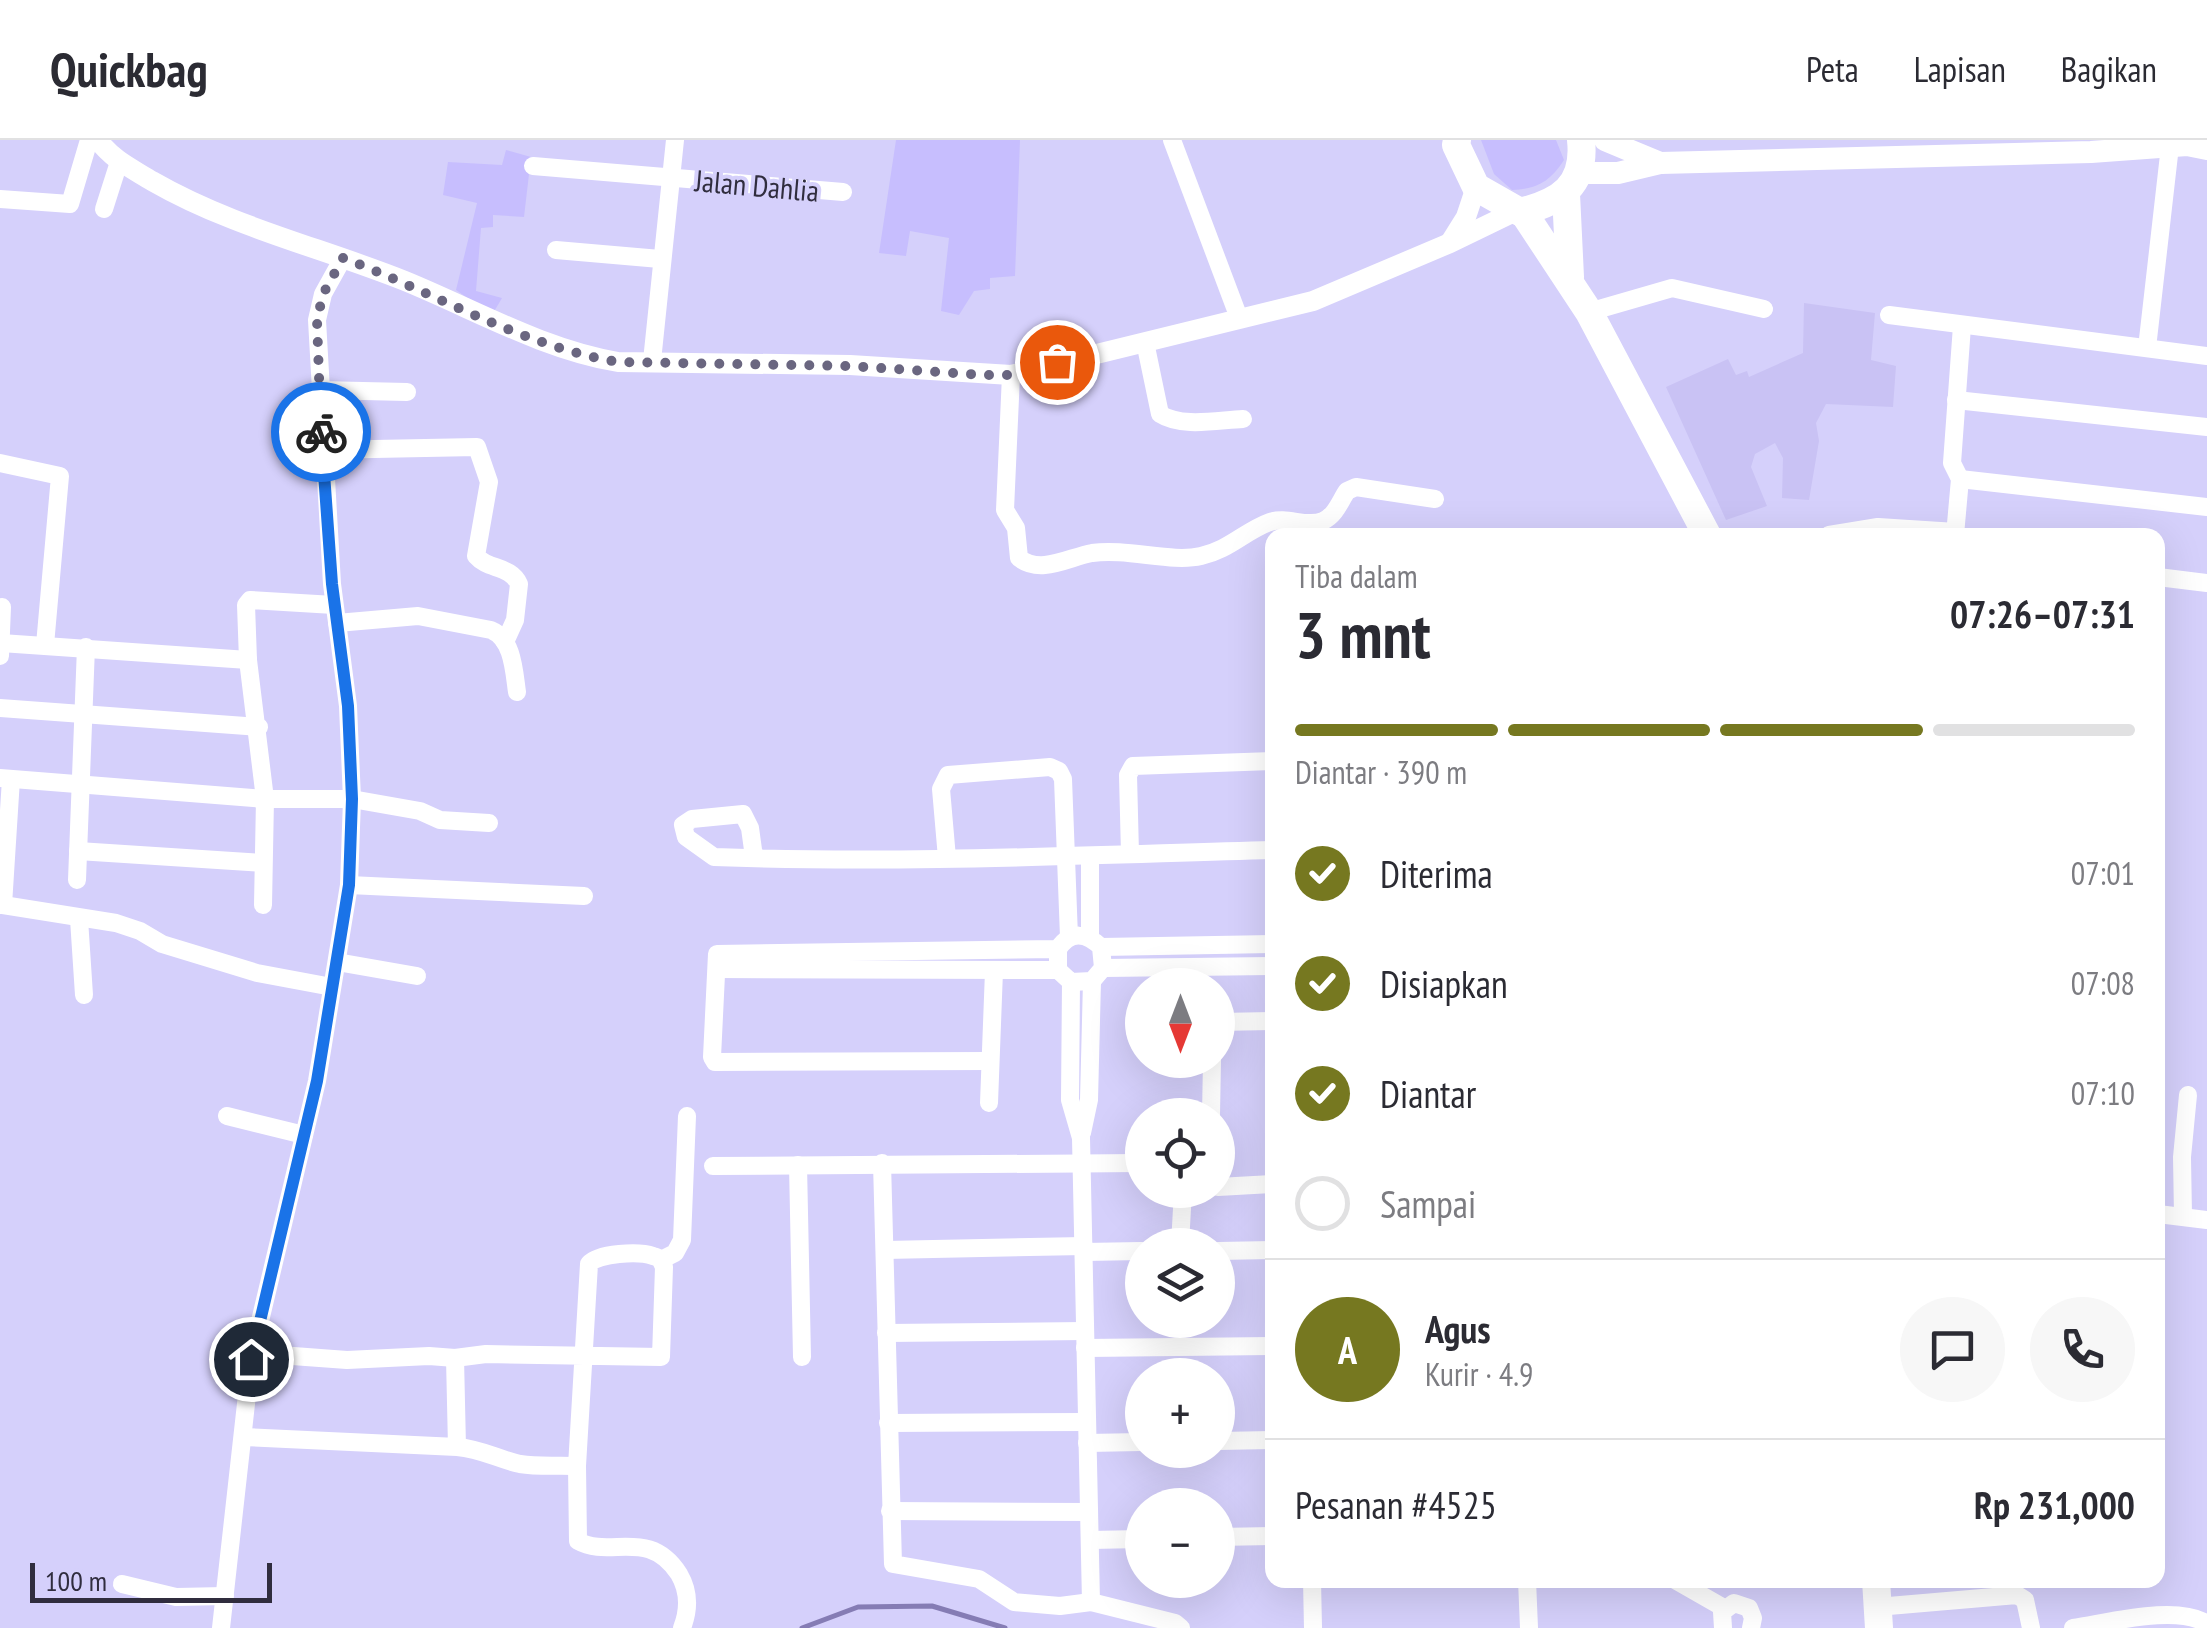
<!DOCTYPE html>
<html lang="id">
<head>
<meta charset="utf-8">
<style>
	body { margin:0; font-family:"PT Sans Narrow",sans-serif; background:#f7f7f7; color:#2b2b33; height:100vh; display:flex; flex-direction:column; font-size:38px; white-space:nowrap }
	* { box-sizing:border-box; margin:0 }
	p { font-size:32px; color:#7c7c81 }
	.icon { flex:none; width:55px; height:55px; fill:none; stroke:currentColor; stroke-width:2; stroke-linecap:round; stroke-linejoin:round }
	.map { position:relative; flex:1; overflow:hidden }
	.drawer { position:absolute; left:1265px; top:388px; width:900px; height:1060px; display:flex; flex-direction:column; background:#fff; border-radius:20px; box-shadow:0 10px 40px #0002 }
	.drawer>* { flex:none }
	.needle { width:65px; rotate:180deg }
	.buttons { position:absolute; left:1125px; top:828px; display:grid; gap:20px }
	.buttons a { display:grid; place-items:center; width:110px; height:110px; border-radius:50%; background:#fff; box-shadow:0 10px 40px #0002; font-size:50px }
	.scale { position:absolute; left:30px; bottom:25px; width:242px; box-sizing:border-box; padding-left:10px; border:5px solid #302d3e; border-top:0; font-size:28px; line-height:35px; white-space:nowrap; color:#302d3e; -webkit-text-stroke:8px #d5d0fb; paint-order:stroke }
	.pin { position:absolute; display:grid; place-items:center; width:85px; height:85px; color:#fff; margin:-42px; border:5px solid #fff; border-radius:50%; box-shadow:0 2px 10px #0007 }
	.courier { position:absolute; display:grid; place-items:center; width:100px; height:100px; margin:-50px; border:8px solid #1a73e8; border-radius:50%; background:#fff; color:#222; box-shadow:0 2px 12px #0007 }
	.summary em { font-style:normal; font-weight:700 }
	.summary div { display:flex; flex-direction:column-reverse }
	.summary { display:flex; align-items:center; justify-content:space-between; height:170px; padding:0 30px }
	h1 { font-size:65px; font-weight:700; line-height:75px }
	.bar { display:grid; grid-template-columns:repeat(4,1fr); gap:15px 10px; align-content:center; height:120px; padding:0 30px }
	.bar i { height:12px; border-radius:8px; background:#e1e1e2 }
	.bar .on { background:#767820 }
	.bar p { grid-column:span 4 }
	.line { display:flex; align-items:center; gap:25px; padding:0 30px; border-top:2px solid #e1e1e2 }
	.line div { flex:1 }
	.round { display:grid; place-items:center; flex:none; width:105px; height:105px; border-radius:52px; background:#f7f7f7 }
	ol { padding:0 30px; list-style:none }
	li { display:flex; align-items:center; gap:30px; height:110px }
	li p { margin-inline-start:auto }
	li .icon { padding:10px; border-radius:50%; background:#767820; color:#fff; stroke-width:4 }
	li:last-child { color:#7c7c81 }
	li i { width:55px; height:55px; border:5px solid #e1e1e2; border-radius:50% }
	header { display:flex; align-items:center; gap:60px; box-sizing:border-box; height:140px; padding:0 50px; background:#fff; border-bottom:2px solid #e1e1e2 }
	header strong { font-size:48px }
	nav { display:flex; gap:55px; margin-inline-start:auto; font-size:35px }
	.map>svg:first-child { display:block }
	.built { fill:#c9c2f4 }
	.green { fill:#c7befe }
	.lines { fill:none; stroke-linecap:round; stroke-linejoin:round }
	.stream { stroke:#857cb4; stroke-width:5 }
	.minor { stroke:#fff; stroke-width:18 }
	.tertiary { stroke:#fff; stroke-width:20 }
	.secondary { stroke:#fff; stroke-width:22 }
	.primary { stroke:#fff; stroke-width:28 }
	.done { stroke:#6a6680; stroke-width:10; stroke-dasharray:0 18 }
	.route { stroke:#1a73e8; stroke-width:12 }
	.labels { text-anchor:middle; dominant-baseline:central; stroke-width:8; stroke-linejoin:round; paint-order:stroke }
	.street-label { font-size:30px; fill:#302d3e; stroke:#d5d0fb }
</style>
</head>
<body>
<header>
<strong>Quickbag</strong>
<nav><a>Peta</a><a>Lapisan</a><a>Bagikan</a></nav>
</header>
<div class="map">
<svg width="2207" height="1488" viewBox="0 0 2207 1488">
	<rect width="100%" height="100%" fill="#d5d0fb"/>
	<polygon class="built" points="1804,163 1875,173 1871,220 1896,226 1893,267 1826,264 1816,283 1819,301 1809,360 1782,358 1783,318 1775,303 1755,314 1751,327 1767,366 1726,380 1666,247 1728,219 1736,235 1747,231 1749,237 1803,213"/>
	<g class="green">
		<polygon points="896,0 1020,0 1015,136 990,138 990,149 974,151 959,175 941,171 949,98 910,91 906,116 879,113"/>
		<path d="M1481 0H1556L1564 20C1550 42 1536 49 1512 50L1494 34Z"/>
		<polygon points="506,10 531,17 524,77 493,75 493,87 481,88 476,151 502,158 492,175 456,150 477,63 443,55 448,22 502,25"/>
	</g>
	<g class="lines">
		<polyline class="stream" points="802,1488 858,1467 932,1466 1005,1488"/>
		<g class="minor">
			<polyline points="1172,0 1239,178"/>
			<polyline points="533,26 843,52"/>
			<polyline points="0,59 70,64 89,0"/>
			<polyline points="104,69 119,22"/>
			<polyline points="556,110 660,119"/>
			<polyline points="1589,172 1672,148 1764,169"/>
			<polyline points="1889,175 2207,216"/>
			<path d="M1145 202 1160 274C1182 288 1218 280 1243 279"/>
			<polyline points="2147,208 2170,6"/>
			<polyline points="652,221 675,0"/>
			<path d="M1011 235 1005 370 1016 388 1019 418C1041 435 1069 417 1092 413 1128 408 1171 423 1201 416 1229 410 1245 391 1270 382 1287 376 1307 388 1323 381 1336 375 1340 361 1347 351L1356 347 1435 359"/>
			<polyline points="319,250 407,252"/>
			<polyline points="1956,260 2207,287"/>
			<path d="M322 310 477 307 489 342 476 416C488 430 510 425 519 444L515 480 505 502"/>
			<polyline points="0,323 60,336 45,505"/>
			<polyline points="1960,339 2207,367"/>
			<polyline points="1829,395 1878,387 1956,392"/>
			<polyline points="1955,395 1960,339 1952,323 1962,186"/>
			<polyline points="2158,437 2207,443"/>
			<path d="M337 483 418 476 491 490C513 499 514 531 517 552"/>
			<polyline points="1,503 248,520"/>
			<polyline points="0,516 2,467"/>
			<polyline points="0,568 259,587"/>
			<polyline points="0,638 265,659 352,659 420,671 440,680 489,683"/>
			<polyline points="78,711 263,723"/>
			<polyline points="1130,714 1128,635 1133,626 1272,621"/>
			<path d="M754 717 750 688 743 674 692 679 683 685 686 697 714 717C900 724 1087 715 1272 710"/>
			<polyline points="1090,717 1090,797"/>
			<polyline points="947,718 941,649 948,635 1050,627 1059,631 1063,639 1069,797"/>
			<polyline points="77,740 86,507"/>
			<polyline points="349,745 584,756"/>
			<polyline points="0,765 3,765 11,639"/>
			<polyline points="3,765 116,783 140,791 162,804 257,833 332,847"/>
			<polyline points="263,765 265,659 248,520 246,465 250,460 334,465"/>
			<polyline points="79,779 84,855"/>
			<polyline points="1101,807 1272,804"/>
			<polyline points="337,822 417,836"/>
			<polyline points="1103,828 1272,826"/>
			<polyline points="717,829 1058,830"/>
			<polyline points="1071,842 1070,960 1081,998 1091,1462 1175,1483 1181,1488"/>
			<polyline points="1218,882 1272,881"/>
			<path d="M990 921 715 922 712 917 717 814 1058 809C1071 790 1086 793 1101 807L1103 828 1092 841 1071 842 1058 830V809"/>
			<polyline points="989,963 994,831"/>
			<polyline points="1211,975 1212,920"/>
			<polyline points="227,976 304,995"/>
			<polyline points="1082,993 1089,960 1092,841"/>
			<polyline points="882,1023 893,1424 979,1439 1014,1462 1060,1466 1091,1462"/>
			<polyline points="798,1025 802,1217"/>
			<polyline points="713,1026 1142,1023"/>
			<polyline points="1218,1047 1272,1044"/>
			<polyline points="2158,1074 2207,1080"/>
			<polyline points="2183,1076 2182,1017 2188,955"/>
			<polyline points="1180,1105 1183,1050"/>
			<polyline points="885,1110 1084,1106"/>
			<polyline points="1218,1111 1272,1110"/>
			<polyline points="1084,1112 1142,1111"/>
			<polyline points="661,1120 675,1113 682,1100 687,976"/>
			<polyline points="886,1193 1085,1191"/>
			<polyline points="1085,1208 1272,1206"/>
			<polyline points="252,1213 347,1220 429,1216 455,1218"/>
			<polyline points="888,1283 1086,1282"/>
			<path d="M243 1297 457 1307C482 1309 497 1319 520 1324 539 1327 557 1325 577 1326L589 1124C598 1113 639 1111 653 1116 661 1118 661 1121 664 1127L661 1217 486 1214 455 1218 457 1307"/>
			<polyline points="1218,1301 1272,1300"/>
			<polyline points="1087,1303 1142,1302"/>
			<path d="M577 1326 578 1401C610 1419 649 1387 679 1434 689 1451 689 1470 682 1488"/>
			<polyline points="890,1371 1089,1372"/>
			<polyline points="1218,1397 1272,1396"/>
			<polyline points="1090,1400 1142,1399"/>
			<polyline points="1312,1440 1313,1488"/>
			<polyline points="1527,1440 1529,1488"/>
			<polyline points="1675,1440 1724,1468"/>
			<polyline points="122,1444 176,1457 225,1456"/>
			<polyline points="1877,1467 2017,1455 2025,1460 2031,1488"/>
			<polyline points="221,1488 251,1219 317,941 349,745 352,659 348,566 332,444 317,180 323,154 343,118"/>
			<polyline points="1723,1488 1722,1472 1734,1463 1749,1468 1753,1478 1751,1488"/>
			<path d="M2073 1488C2108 1483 2178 1464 2207 1484"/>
		</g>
		<g class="tertiary">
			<path d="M98 0C113 20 131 28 152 41 232 87 320 107 405 141 476 170 542 209 618 222L850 225 1011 235 1313 161 1450 103 1514 72"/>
			<polyline points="1451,101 1466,77 1476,47"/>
		</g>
		<g class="secondary">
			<polyline points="1605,0 1660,23"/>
			<polyline points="1578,33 1618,33 1660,23 2091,12 2187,5 2207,9"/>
		</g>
		<g class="primary">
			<path d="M1457 0 1456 5 1476 47 1520 72C1560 62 1586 46 1581 0"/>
			<polyline points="1566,54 1570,137"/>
			<polyline points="1523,72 1589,172 1707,395"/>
			<polyline points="1876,1440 1879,1488"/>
		</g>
	</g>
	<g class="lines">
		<path class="done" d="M321 292 317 180 323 154 343 118C433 152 522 206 618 222L850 226 984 235H1010L1057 222"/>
		<polyline class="route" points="251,1219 317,941 349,745 352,659 348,566 332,444 321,292"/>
	</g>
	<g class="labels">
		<g class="street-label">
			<text transform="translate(757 45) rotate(5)">Jalan Dahlia</text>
		</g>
	</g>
</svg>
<div class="buttons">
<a><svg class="needle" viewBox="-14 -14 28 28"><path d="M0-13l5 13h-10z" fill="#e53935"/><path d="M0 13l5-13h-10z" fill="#7c7c81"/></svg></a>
<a><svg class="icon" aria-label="locate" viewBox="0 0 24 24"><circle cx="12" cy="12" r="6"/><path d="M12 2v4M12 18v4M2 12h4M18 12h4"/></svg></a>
<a><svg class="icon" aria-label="layers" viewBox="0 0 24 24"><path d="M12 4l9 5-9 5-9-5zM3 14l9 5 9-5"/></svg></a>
<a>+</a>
<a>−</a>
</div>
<div class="scale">100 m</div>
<div class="pin" style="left:1057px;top:222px;background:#ea580c"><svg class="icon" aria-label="bag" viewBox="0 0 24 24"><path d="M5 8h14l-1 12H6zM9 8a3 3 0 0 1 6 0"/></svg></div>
<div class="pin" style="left:251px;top:1219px;background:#1f2937"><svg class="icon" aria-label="home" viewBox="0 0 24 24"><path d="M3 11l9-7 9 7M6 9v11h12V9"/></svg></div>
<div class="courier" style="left:321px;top:292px"><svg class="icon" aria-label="bike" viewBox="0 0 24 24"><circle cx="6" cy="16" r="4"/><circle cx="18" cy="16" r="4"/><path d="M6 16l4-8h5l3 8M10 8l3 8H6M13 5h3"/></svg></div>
<section class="drawer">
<div class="summary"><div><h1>3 mnt</h1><p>Tiba dalam</p></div><em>07:26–07:31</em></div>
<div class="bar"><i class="on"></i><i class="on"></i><i class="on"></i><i></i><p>Diantar · 390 m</p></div>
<ol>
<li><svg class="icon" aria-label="check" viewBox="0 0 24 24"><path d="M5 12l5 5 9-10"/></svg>Diterima<p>07:01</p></li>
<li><svg class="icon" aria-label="check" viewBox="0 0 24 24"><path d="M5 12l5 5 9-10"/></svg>Disiapkan<p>07:08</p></li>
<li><svg class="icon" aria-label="check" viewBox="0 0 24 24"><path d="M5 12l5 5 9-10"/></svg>Diantar<p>07:10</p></li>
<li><i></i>Sampai</li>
</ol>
<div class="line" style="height:180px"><b class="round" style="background:#767820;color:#fff">A</b><div><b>Agus</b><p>Kurir · 4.9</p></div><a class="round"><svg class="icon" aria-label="chat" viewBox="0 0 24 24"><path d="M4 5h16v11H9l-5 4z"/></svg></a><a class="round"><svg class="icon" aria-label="phone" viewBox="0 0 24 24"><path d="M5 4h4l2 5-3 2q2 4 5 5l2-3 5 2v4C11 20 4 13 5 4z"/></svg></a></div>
<div class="line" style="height:130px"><div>Pesanan #4525</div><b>Rp 231,000</b></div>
</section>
</div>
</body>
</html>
